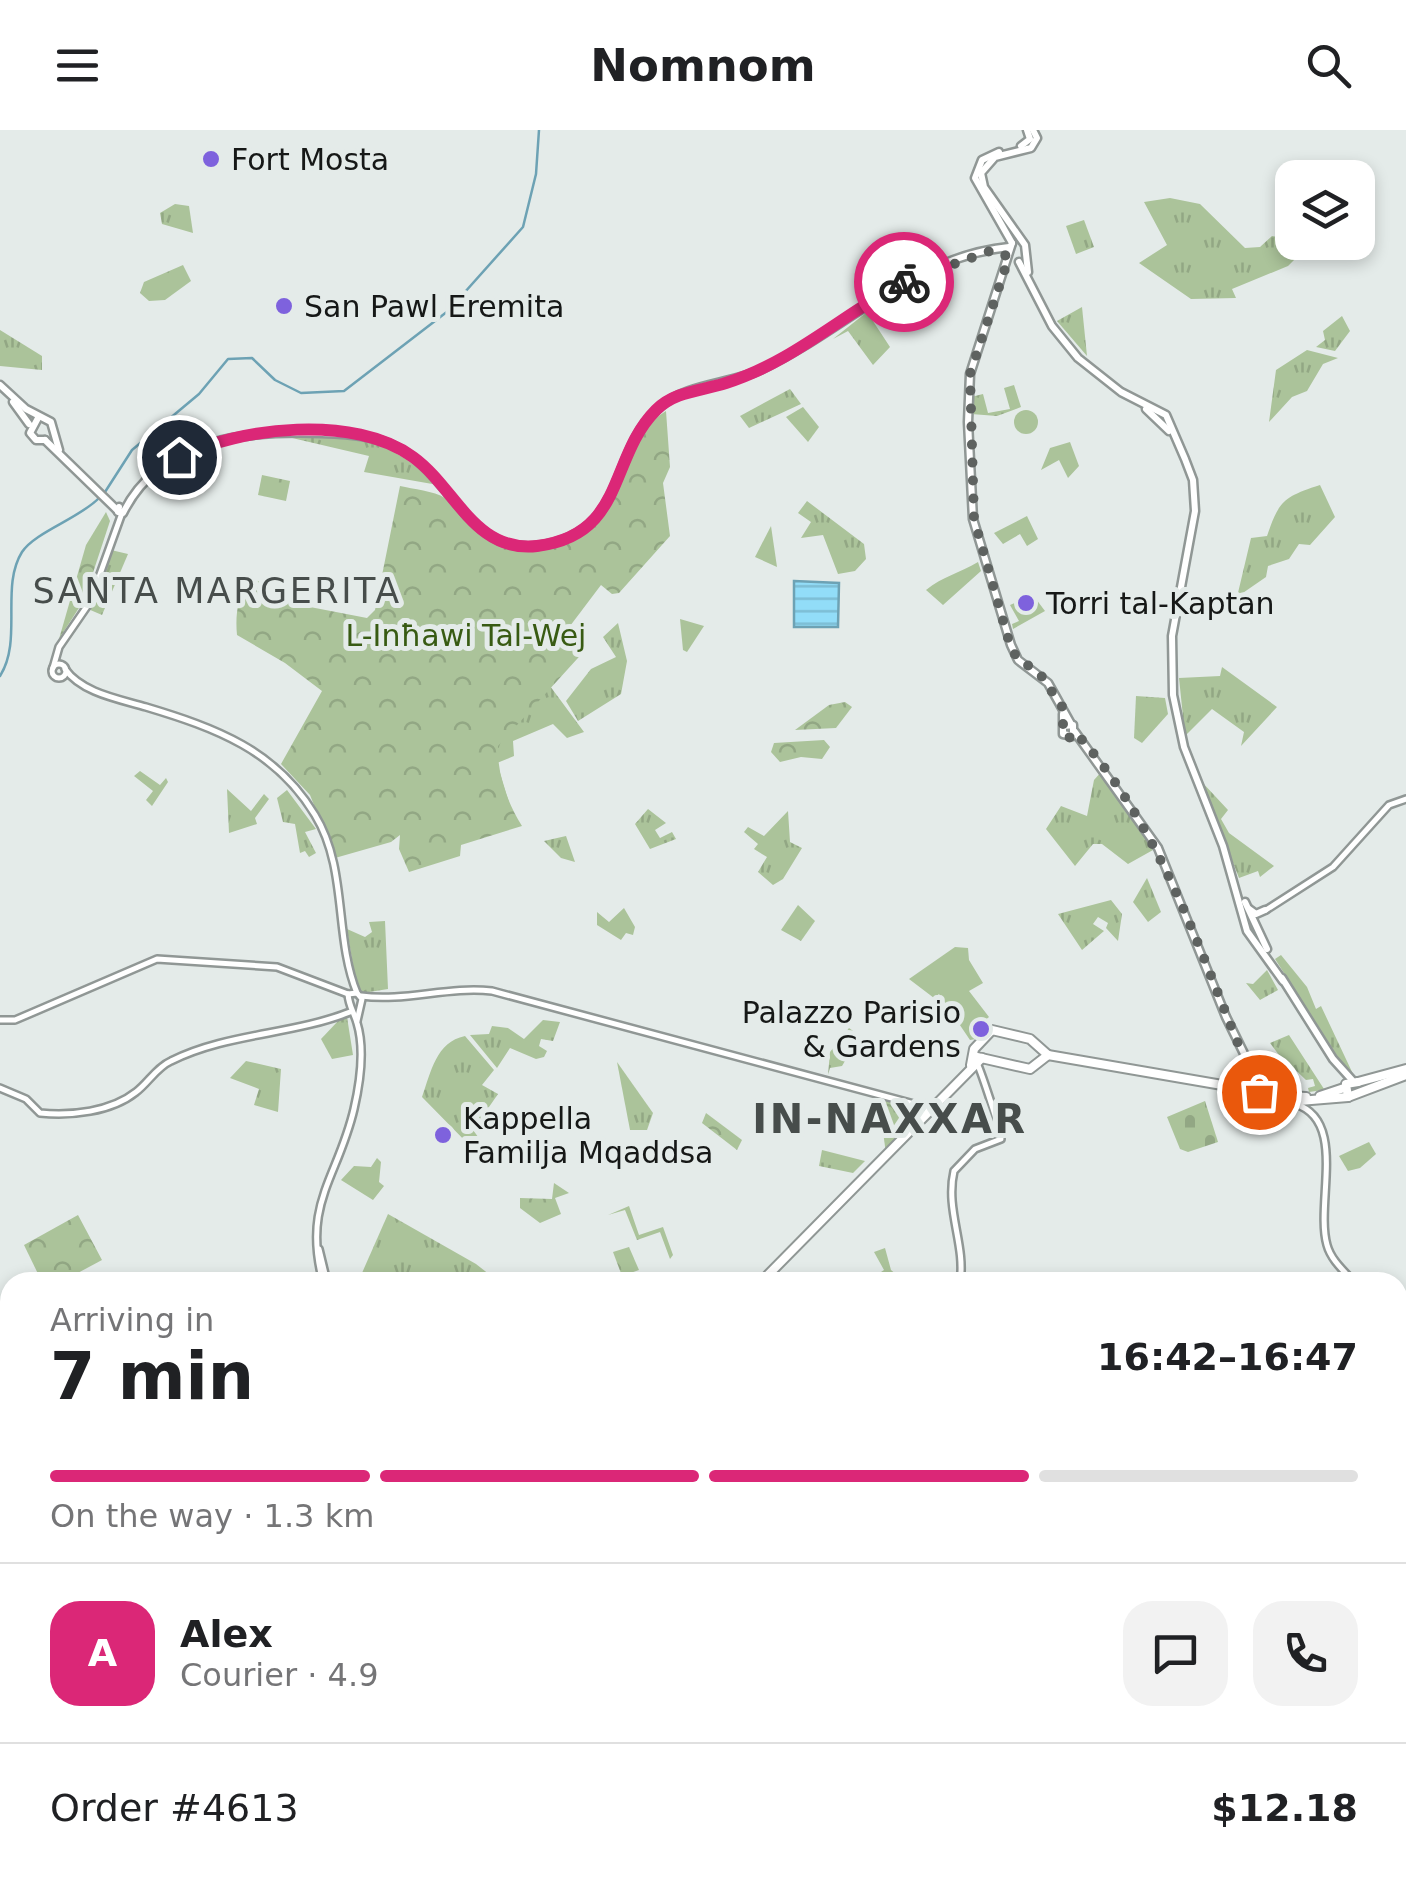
<!DOCTYPE html>
<html lang="en">
<head>
<meta charset="utf-8">
<style>
	body { margin:0; font-family:"DejaVu Sans",sans-serif; background:#f2f2f2; color:#202124; height:100vh; display:flex; flex-direction:column; font-size:38px; white-space:nowrap }
	* { box-sizing:border-box; margin:0 }
	p { font-size:32px; color:#757577 }
	.icon { flex:none; width:55px; height:55px; fill:none; stroke:currentColor; stroke-width:2; stroke-linecap:round; stroke-linejoin:round }
	.map { position:relative; flex:1; overflow:hidden }
	.details { position:absolute; left:0px; top:1142px; width:1408px; height:622px; display:flex; flex-direction:column; background:#fff; border-radius:30px 30px 0 0; box-shadow:0 5px 15px #0003 }
	.details>* { flex:none }
	.controls { position:absolute; left:1275px; top:30px; display:grid; gap:20px }
	.controls a { display:grid; place-items:center; width:100px; height:100px; border-radius:20px; background:#fff; box-shadow:0 5px 15px #0003; font-size:50px }
	.pin { position:absolute; display:grid; place-items:center; width:85px; height:85px; color:#fff; margin:-42px; border:5px solid #fff; border-radius:50%; box-shadow:0 2px 10px #0007 }
	.courier { position:absolute; display:grid; place-items:center; width:100px; height:100px; margin:-50px; border:8px solid #db2777; border-radius:50%; background:#fff; color:#222; box-shadow:0 2px 12px #0007 }
	.summary em { font-style:normal; font-weight:700 }
	.summary div { display:flex; flex-direction:column-reverse }
	.summary { display:flex; align-items:center; justify-content:space-between; height:170px; padding:0 50px }
	h1 { font-size:65px; font-weight:700; line-height:75px }
	.bar { display:grid; grid-template-columns:repeat(4,1fr); gap:15px 10px; align-content:center; height:120px; padding:0 50px }
	.bar i { height:12px; border-radius:8px; background:#e0e0e0 }
	.bar .selected { background:#db2777 }
	.bar p { grid-column:span 4 }
	.line { display:flex; align-items:center; gap:25px; padding:0 50px; border-top:2px solid #e0e0e0 }
	.line div { flex:1 }
	.round { display:grid; place-items:center; flex:none; width:105px; height:105px; border-radius:30px; background:#f2f2f2 }
	header { display:flex; justify-content:space-between; align-items:center; height:130px; padding:0 50px; background:#fff; font-size:45px; font-weight:700 }
	.map>svg:first-child { display:block }
	.grass { fill:url(#grass-tufts) }
	.forest { fill:url(#forest-crowns) }
	.cemetery { fill:url(#cemetery-stones) }
	.garden { fill:#abc39a }
	.water { fill:url(#water-rules); stroke:#6da2b4; stroke-width:2.5 }
	.lines { fill:none; stroke-linecap:round; stroke-linejoin:round }
	.stream { stroke:#6da2b4; stroke-width:2.5 }
	.tertiary-casing { stroke:#909795; stroke-width:10 }
	.secondary-casing { stroke:#909795; stroke-width:11 }
	.primary-casing { stroke:#909795; stroke-width:12 }
	.trunk-casing { stroke:#909795; stroke-width:12 }
	.tertiary { stroke:#fff; stroke-width:5 }
	.secondary { stroke:#fff; stroke-width:6 }
	.primary { stroke:#fff; stroke-width:8 }
	.trunk { stroke:#fff; stroke-width:8 }
	.done { stroke:#5e6260; stroke-width:10; stroke-dasharray:0 18 }
	.route { stroke:#db2777; stroke-width:12 }
	.poi-dot { fill:#7e62dd; stroke:#e4ebe9; stroke-width:4 }
	.labels { text-anchor:middle; dominant-baseline:central; stroke-width:10; stroke-linejoin:round; paint-order:stroke }
	.poi-label { font-size:30px; fill:#161817; stroke:#e4ebe9; text-anchor:start }
	.park-label { font-size:30px; fill:#385b13; stroke:#e4ebe9 }
	.quarter-label { font-size:35px; letter-spacing:2.5px; fill:#474d4b; stroke:#e4ebe9 }
	.district-label { font-size:40px; font-weight:bold; letter-spacing:2.5px; fill:#474d4b; stroke:#e4ebe9 }
</style>
</head>
<body>
<header><svg class="icon" aria-label="menu" viewBox="0 0 24 24"><path d="M4 6h16M4 12h16M4 18h16"/></svg>Nomnom<svg class="icon" aria-label="search" viewBox="0 0 24 24"><circle cx="10" cy="10" r="6"/><path d="M15 15l6 6"/></svg></header>
<div class="map">
<svg width="1406" height="1763" viewBox="0 0 1406 1763">
	<defs>
		<pattern id="grass-tufts" width="24" height="20" patternUnits="userSpaceOnUse" patternTransform="scale(2.5)"><rect width="24" height="20" fill="#abc39a"/><path d="M3 7l-1-3M5 7V3M7 7l1-3M15 17l-1-3M17 17v-4M19 17l1-3" fill="none" stroke="#92a784"/></pattern>
		<pattern id="forest-crowns" width="20" height="18" patternUnits="userSpaceOnUse" patternTransform="scale(2.5)"><rect width="20" height="18" fill="#abc39a"/><path d="M2 6a3 3 0 1 1 6 0M12 15a3 3 0 1 1 6 0" fill="none" stroke="#92a784"/></pattern>
		<pattern id="cemetery-stones" width="16" height="16" patternUnits="userSpaceOnUse" patternTransform="scale(2.5)"><rect width="16" height="16" fill="#abc39a"/><path d="M2 7V4a2 2 0 0 1 4 0v3zM10 15v-3a2 2 0 0 1 4 0v3z" fill="#92a784"/></pattern>
		<pattern id="water-rules" width="6" height="5" patternUnits="userSpaceOnUse" patternTransform="scale(2.5)"><rect width="6" height="5" fill="#92ddf8"/><path d="M0 2.5h6" fill="none" stroke="#7dbdd4"/></pattern>
	</defs>
	<rect width="100%" height="100%" fill="#e4ebe9"/>
	<g class="grass">
		<polygon points="1170,68 1200,74 1245,118 1260,117 1272,106 1311,113 1288,136 1232,159 1236,168 1191,169 1139,133 1167,115 1144,72"/>
		<polygon points="175,74 189,76 193,103 162,94 160,83"/>
		<polygon points="1084,90 1094,117 1076,124 1066,96"/>
		<polygon points="183,135 191,151 165,170 149,171 140,163 144,152"/>
		<polygon points="1082,177 1087,226 1057,191"/>
		<polygon points="867,182 890,217 873,235 848,201 833,209"/>
		<polygon points="1342,186 1350,201 1335,221 1316,217 1325,210 1323,201"/>
		<polygon points="0,200 42,226 42,240 0,236"/>
		<polygon points="1307,220 1338,228 1323,234 1307,261 1292,267 1269,292 1276,240"/>
		<polygon points="1014,255 1021,277 997,286 971,284 971,267 983,264 988,283 1010,279 1004,258"/>
		<polygon points="790,259 801,274 749,298 740,286"/>
		<polygon points="803,277 819,297 808,312 786,287"/>
		<circle cx="1026" cy="292" r="12"/>
		<path d="M275 304C348 308 381 301 438 355L364 342 369 326Z"/>
		<path d="M1320 355 1335 387 1310 415 1299 414 1289 429 1268 436 1266 447 1237 467 1251 408 1267 406C1279 371 1283 367 1320 355Z"/>
		<polygon points="807,371 864,414 866,429 855,441 838,444 823,405 801,408 811,392 798,383"/>
		<polygon points="771,396 777,437 755,427"/>
		<polygon points="111,420 128,424 102,485 88,479"/>
		<path d="M978 432 981 441 943 475 926 460C943 446 960 443 978 432Z"/>
		<polygon points="618,493 627,531 621,564 578,591 566,571 591,539 616,527 603,507"/>
		<polygon points="1222,537 1277,577 1241,616 1244,602 1212,579 1185,606 1179,548 1220,546"/>
		<polygon points="550,556 584,602 567,608 553,594 513,611 514,626 497,633 511,679 465,612"/>
		<polygon points="1136,566 1165,568 1168,584 1142,613 1134,608"/>
		<polygon points="140,641 160,655 166,648 168,652 152,676 146,670 153,661 134,646"/>
		<polygon points="1102,641 1153,720 1128,734 1102,714 1093,714 1075,736 1046,699 1061,676 1087,686 1094,650"/>
		<polygon points="1201,651 1228,680 1221,689 1229,703 1274,736 1260,747 1258,741 1239,748"/>
		<polygon points="227,659 251,681 264,664 269,669 255,688 257,694 229,703"/>
		<polygon points="287,660 316,699 305,702 316,723 309,727 305,721 300,723 295,694 283,692 277,668"/>
		<polygon points="648,679 666,693 655,700 660,708 672,702 676,709 650,719 635,694"/>
		<polygon points="788,681 790,712 802,718 783,749 773,755 758,742 767,727 754,719 758,714 744,702 748,697 764,706"/>
		<polygon points="566,706 575,732 561,728 544,711"/>
		<polygon points="1147,748 1161,782 1148,792 1133,772"/>
		<polygon points="1111,770 1122,784 1118,811 1106,798 1108,793 1098,787 1093,794 1104,801 1082,820 1058,784"/>
		<polygon points="798,775 815,791 801,811 781,800"/>
		<polygon points="624,778 635,797 633,805 626,803 621,810 597,795 597,782 609,792"/>
		<polygon points="385,791 388,859 363,863 356,854 347,799 365,807 372,802 369,792"/>
		<polygon points="1281,825 1307,857 1316,879 1321,876 1353,944 1341,932 1275,829"/>
		<polygon points="1267,840 1278,860 1260,870 1246,853 1253,854"/>
		<polygon points="347,887 353,925 332,929 321,909 339,890"/>
		<polygon points="543,890 560,892 553,911 541,909 539,916 547,921 544,927 536,929 510,918 497,938 470,905 489,904 492,896 508,898 524,909"/>
		<polygon points="849,898 860,906 842,936 830,938 828,945 830,922"/>
		<polygon points="1289,905 1324,959 1341,953 1338,958 1309,962 1308,958 1315,956 1313,949 1306,950 1286,931 1280,939 1270,933 1279,925 1270,913"/>
		<path d="M465 906 494 940 482 955 498 964 473 1000 484 1015 474 1020 422 967C431 942 436 912 465 906Z"/>
		<polygon points="246,931 281,939 278,982 254,975 259,959 230,948"/>
		<polygon points="617,932 653,983 647,1000 630,1000"/>
		<polygon points="822,1020 865,1031 853,1043 819,1036"/>
		<polygon points="388,1084 476,1134 499,1152 358,1152"/>
		<polygon points="1404,1406 1404,1521 1402,1517"/>
		<polygon points="177,1755 282,1755 285,1763 182,1763"/>
	</g>
	<g class="forest">
		<path d="M666 281 670 337 663 353 670 406 619 463 612 464 601 455 567 500 587 518 498 616C497 644 507 672 522 696L461 715 460 726 409 742 399 719 400 705 391 712 335 728 310 665 281 634 322 561 285 533 237 505C235 485 238 466 248 449L274 454 310 477 367 488 375 480 400 356C413 359 434 361 445 368 469 384 473 405 505 416 521 422 542 420 558 415 638 388 614 312 666 281Z"/>
		<polygon points="262,345 290,351 286,371 258,365"/>
		<polygon points="106,382 110,391 84,470 59,509 86,415"/>
		<polygon points="680,489 704,496 687,522 683,520"/>
		<polygon points="845,572 852,577 836,598 795,600 829,575"/>
		<polygon points="824,610 830,617 822,629 801,627 780,632 771,622 774,613"/>
		<polygon points="878,964 929,978 886,1024"/>
		<polygon points="706,983 742,1010 737,1020 702,993"/>
		<polygon points="554,1053 569,1063 555,1068 561,1084 540,1093 520,1078 520,1068 552,1069"/>
		<polygon points="629,1076 639,1105 663,1097 673,1125 670,1129 660,1102 637,1110 625,1080 608,1085"/>
		<polygon points="78,1085 102,1130 61,1152 42,1152 24,1115"/>
		<polygon points="629,1117 639,1140 622,1146 613,1122"/>
	</g>
	<polygon class="cemetery" points="1205,971 1218,1012 1188,1022 1180,1019 1167,987"/>
	<g class="garden">
		<polygon points="1070,312 1079,336 1068,348 1059,330 1041,340 1050,318"/>
		<polygon points="1027,386 1038,409 1027,416 1020,404 1003,414 994,403"/>
		<polygon points="1036,469 1045,481 1013,499 1012,494 1019,491 1010,475 1017,472 1020,478"/>
		<polygon points="955,817 968,818 969,830 983,853 969,861 989,887 973,900 976,909 970,910 939,864 934,868 909,849"/>
		<polygon points="1369,1012 1376,1024 1360,1038 1348,1041 1339,1026"/>
		<polygon points="377,1028 381,1032 379,1052 384,1056 373,1070 341,1050 354,1036 371,1037"/>
		<polygon points="885,1118 891,1140 905,1152 883,1152 878,1144 884,1140 874,1122"/>
	</g>
	<polygon class="water" points="794,451 839,453 838,497 794,497"/>
	<g class="lines">
		<g class="stream">
			<polyline points="105,362 132,320 199,264 228,229 252,228 275,250 301,263 344,261 448,181 523,97 536,44 539,0"/>
			<path d="M0 546C23 510 0 457 22 422 35 402 80 388 99 368"/>
		</g>
		<g class="tertiary-casing">
			<g id="tertiary">
				<circle cx="59" cy="541" r="7"/>
				<polyline points="53,538 59,517 90,472 122,383"/>
				<path d="M65 539C82 563 119 569 146 577 216 598 276 620 315 685 348 739 334 807 357 863"/>
				<polyline points="1266,780 1333,737 1389,675 1406,669"/>
				<polyline points="348,864 357,863 362,869 357,891"/>
				<path d="M361 866C405 872 448 856 492 861L929 978"/>
				<polyline points="0,890 15,890 157,829 277,837 348,864"/>
				<path d="M0 958 26 969 40 983C71 986 111 982 136 962 148 953 157 937 171 931 227 903 292 905 350 882"/>
				<path d="M1295 974C1348 990 1315 1073 1327 1115 1331 1130 1344 1141 1354 1152"/>
				<polyline points="319,1119 327,1152"/>
				<path d="M323 1152C302 1073 338 1048 354 979 360 953 365 919 357 893 354 882 349 877 348 864"/>
				<path d="M960 1152C966 1115 945 1080 954 1041L975 1019 1001 1009C1001 1001 982 944 977 933"/>
				<polyline points="1215,1763 1216,1755"/>
			</g>
		</g>
		<g class="secondary-casing">
			<g id="secondary">
				<polyline points="1021,16 1030,9 1027,0"/>
				<polyline points="999,22 982,30 975,48 1012,113"/>
				<polyline points="1012,113 970,244 968,292 973,389 1011,515 1018,530 1048,553 1071,594"/>
				<polyline points="1019,132 1052,196 1078,228 1121,262 1166,285 1185,329 1193,350 1195,381 1172,506 1173,565 1184,617 1223,716 1247,801 1283,851"/>
				<polyline points="1028,142 1025,115 984,57 981,43 995,27 1031,18 1037,8 1033,0"/>
				<polyline points="0,255 26,279 51,292 59,320"/>
				<polyline points="13,272 29,294"/>
				<polyline points="1146,279 1169,301"/>
				<polyline points="38,288 30,303 36,310 45,310"/>
				<polyline points="45,310 117,380"/>
				<path d="M119 377 118 382 123 383C160 308 249 300 322 303 350 304 376 305 402 320 452 348 470 424 537 416 630 404 607 320 661 276 687 254 730 254 760 240 843 201 914 126 1009 117"/>
				<polyline points="1063,584 1063,604 1073,606 1073,595 1064,596"/>
				<polyline points="1075,602 1158,718 1226,887 1256,948"/>
				<polyline points="1245,772 1267,819"/>
				<polyline points="1249,779 1256,784 1265,780"/>
				<polyline points="1282,848 1333,929 1352,950"/>
				<polyline points="52,1763 55,1755"/>
			</g>
		</g>
		<g class="primary-casing">
			<g id="primary">
				<polyline points="1048,925 1228,956 1287,972 1348,967"/>
				<polyline points="977,927 1030,939 1048,925"/>
				<polyline points="971,935 974,919 992,900 1030,909 1048,925"/>
				<polyline points="1228,956 1256,948 1288,966 1306,967"/>
				<polyline points="1320,966 1344,958"/>
				<polyline points="761,1152 982,928"/>
				<polyline points="0,1184 10,1200"/>
				<polyline points="0,1275 10,1279"/>
			</g>
		</g>
		<g class="trunk-casing">
			<g id="trunk">
				<polyline points="1358,952 1346,954 1348,967 1406,945"/>
				<polyline points="1358,952 1406,939"/>
				<polyline points="1041,1755 1047,1763"/>
			</g>
		</g>
		<use href="#tertiary" class="tertiary"/>
		<use href="#secondary" class="secondary"/>
		<use href="#primary" class="primary"/>
		<use href="#trunk" class="trunk"/>
	</g>
	<g class="lines">
		<path class="done" d="M904 152 993 120 1009 127 970 244 974 389 1010 515 1018 530 1038 541 1063 578V604L1069 608 1075 602C1161 696 1198 818 1246 933L1247 956 1259 962"/>
		<path class="route" d="M179 327C241 297 354 284 413 327 456 358 474 423 537 416 626 405 608 328 656 280 675 261 701 261 726 253 793 232 843 184 904 152"/>
	</g>
	<g class="poi-dot">
		<circle cx="211" cy="29" r="10"/>
		<circle cx="284" cy="176" r="10"/>
		<circle cx="1026" cy="473" r="10"/>
		<circle cx="981" cy="899" r="10"/>
		<circle cx="443" cy="1005" r="10"/>
	</g>
	<g class="labels">
		<g class="poi-label">
			<text x="231" y="29">Fort Mosta</text>
			<text x="304" y="176">San Pawl Eremita</text>
			<text x="1046" y="473">Torri tal-Kaptan</text>
			<text x="961" y="882" text-anchor="end">Palazzo Parisio<tspan x="961" dy="34">&amp; Gardens</tspan></text>
			<text x="463" y="988">Kappella<tspan x="463" dy="34">Familja Mqaddsa</tspan></text>
		</g>
		<g class="park-label">
			<text x="466" y="505">L-Inħawi Tal-Wej</text>
		</g>
		<g class="quarter-label">
			<text x="217" y="461">SANTA MARGERITA</text>
		</g>
		<g class="district-label">
			<text x="890" y="989">IN-NAXXAR</text>
		</g>
	</g>
</svg>
<div class="controls">
<a><svg class="icon" aria-label="layers" viewBox="0 0 24 24"><path d="M12 4l9 5-9 5-9-5zM3 14l9 5 9-5"/></svg></a>
</div>
<div class="pin" style="left:1259px;top:962px;background:#ea580c"><svg class="icon" aria-label="bag" viewBox="0 0 24 24"><path d="M5 8h14l-1 12H6zM9 8a3 3 0 0 1 6 0"/></svg></div>
<div class="pin" style="left:179px;top:327px;background:#1f2937"><svg class="icon" aria-label="home" viewBox="0 0 24 24"><path d="M3 11l9-7 9 7M6 9v11h12V9"/></svg></div>
<div class="courier" style="left:904px;top:152px"><svg class="icon" aria-label="bike" viewBox="0 0 24 24"><circle cx="6" cy="16" r="4"/><circle cx="18" cy="16" r="4"/><path d="M6 16l4-8h5l3 8M10 8l3 8H6M13 5h3"/></svg></div>
<section class="details">
<div class="summary"><div><h1>7 min</h1><p>Arriving in</p></div><em>16:42–16:47</em></div>
<div class="bar"><i class="selected"></i><i class="selected"></i><i class="selected"></i><i></i><p>On the way · 1.3 km</p></div>
<div class="line" style="height:180px"><b class="round" style="background:#db2777;color:#fff">A</b><div><b>Alex</b><p>Courier · 4.9</p></div><a class="round"><svg class="icon" aria-label="chat" viewBox="0 0 24 24"><path d="M4 5h16v11H9l-5 4z"/></svg></a><a class="round"><svg class="icon" aria-label="phone" viewBox="0 0 24 24"><path d="M5 4h4l2 5-3 2q2 4 5 5l2-3 5 2v4C11 20 4 13 5 4z"/></svg></a></div>
<div class="line" style="height:130px"><div>Order #4613</div><b>$12.18</b></div>
</section>
</div>
</body>
</html>
